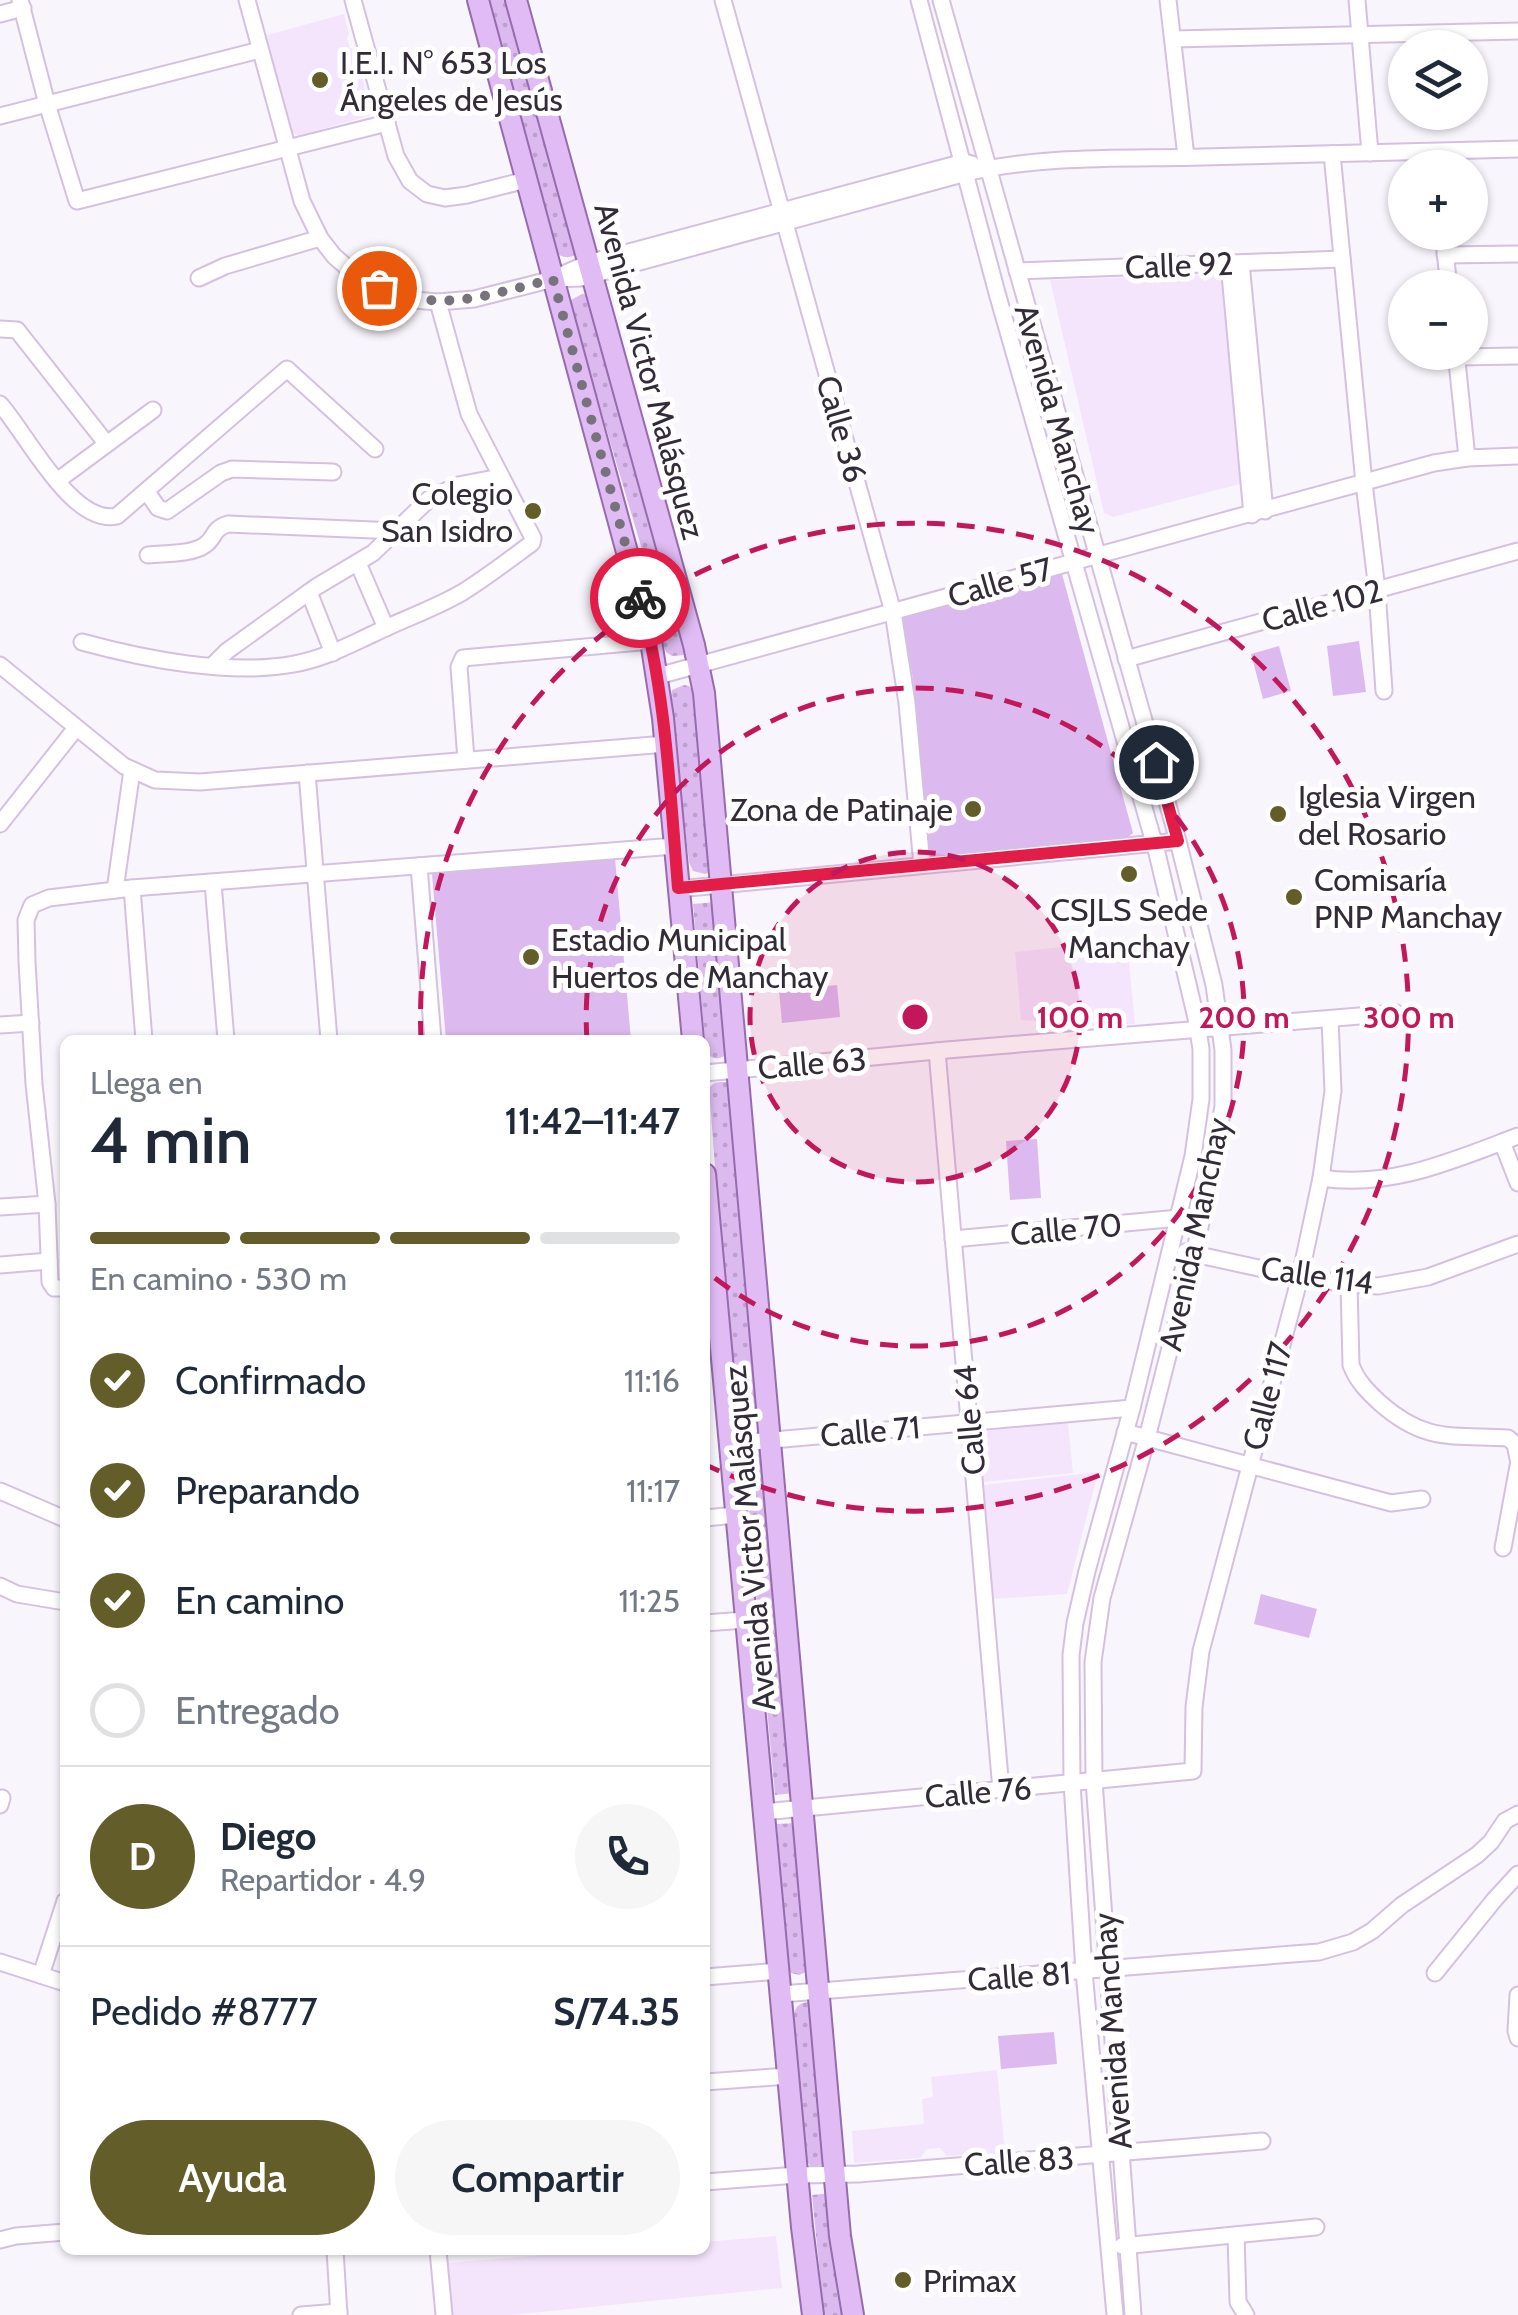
<!DOCTYPE html>
<html lang="es">
<head>
<meta charset="utf-8">
<style>
	body { margin:0; font-family:Cabin,sans-serif; background:#f6f6f7; color:#1f2937; height:100vh; display:flex; flex-direction:column; font-size:38px; white-space:nowrap }
	* { box-sizing:border-box; margin:0 }
	p { font-size:32px; color:#747a83 }
	.icon { flex:none; width:55px; height:55px; fill:none; stroke:currentColor; stroke-width:2; stroke-linecap:round; stroke-linejoin:round }
	.map { position:relative; flex:1; overflow:hidden }
	.details { position:absolute; left:60px; top:1035px; width:650px; height:1220px; display:flex; flex-direction:column; background:#fff; border-radius:15px; box-shadow:0 2px 8px #0004 }
	.details>* { flex:none }
	.tools { position:absolute; left:1388px; top:30px; display:grid; gap:20px }
	.tools a { display:grid; place-items:center; width:100px; height:100px; border-radius:50%; background:#fff; box-shadow:0 2px 8px #0004; font-size:50px }
	.pin { position:absolute; display:grid; place-items:center; width:85px; height:85px; color:#fff; margin:-42px; border:5px solid #fff; border-radius:50%; box-shadow:0 2px 10px #0007 }
	.courier { position:absolute; display:grid; place-items:center; width:100px; height:100px; margin:-50px; border:8px solid #e11d48; border-radius:50%; background:#fff; color:#222; box-shadow:0 2px 12px #0007 }
	.summary em { font-style:normal; font-weight:600 }
	.summary div { display:flex; flex-direction:column-reverse }
	.summary { display:flex; align-items:center; justify-content:space-between; height:170px; padding:0 30px }
	h1 { font-size:65px; font-weight:600; line-height:75px }
	.bar { display:grid; grid-template-columns:repeat(4,1fr); gap:15px 10px; align-content:center; height:120px; padding:0 30px }
	.bar i { height:12px; border-radius:8px; background:#e0e1e3 }
	.bar .selected { background:#635d2a }
	.bar p { grid-column:span 4 }
	.line { display:flex; align-items:center; gap:25px; padding:0 30px; border-top:2px solid #e0e1e3 }
	.line div { flex:1 }
	.round { display:grid; place-items:center; flex:none; width:105px; height:105px; border-radius:52px; background:#f6f6f7 }
	ol { padding:0 30px; list-style:none }
	li { display:flex; align-items:center; gap:30px; height:110px }
	li p { margin-inline-start:auto }
	li .icon { padding:10px; border-radius:50%; background:#635d2a; color:#fff; stroke-width:4 }
	li:last-child { color:#747a83 }
	li i { width:55px; height:55px; border:5px solid #e0e1e3; border-radius:50% }
	.button { display:flex; gap:20px; margin-top:auto; padding:20px 30px }
	.button a { flex:1; height:115px; border-radius:60px; background:#635d2a; color:#fff; font-size:40px; font-weight:600; line-height:115px; text-align:center }
	.button a+a { background:#f6f6f7; color:#1f2937 }
	.map>svg:first-child { display:block }
	.built { fill:#f4e5fd }
	.grass { fill:url(#grass-dots) }
	.park { fill:#dcbaef }
	.lines { fill:none; stroke-linecap:round; stroke-linejoin:round }
	.minor-casing { stroke:#d4c1e0; stroke-width:19 }
	.major-casing { stroke:#966cad; stroke-width:24 }
	.minor { stroke:#fff; stroke-width:15 }
	.major { stroke:#e0bbf4; stroke-width:20 }
	.done { stroke:#78727d; stroke-width:10; stroke-dasharray:0 18 }
	.route { stroke:#e11d48; stroke-width:12 }
	.ring { fill:none; stroke:#c2185b; stroke-width:5; stroke-dasharray:18 12 }
	.poi-dot { fill:#635d2a; stroke:#fff; stroke-width:4 }
	.labels { text-anchor:middle; dominant-baseline:central; stroke-width:10; stroke-linejoin:round; paint-order:stroke }
	.poi-label { font-size:32px; fill:#332c38; stroke:#fff; text-anchor:start }
	.street-label { font-size:32px; fill:#332c38; stroke:#fff }
	.centre { fill:#c2185b; stroke:#fff; stroke-width:5 }
	.ring-label { font-size:30px; text-anchor:middle; font-weight:bold; fill:#c2185b; stroke:#fff; stroke-width:10; stroke-linejoin:round; paint-order:stroke }
</style>
</head>
<body>
<div class="map">
<svg width="1518" height="2315" viewBox="0 0 1518 2315">
	<defs>
		<pattern id="grass-dots" width="8" height="8" patternUnits="userSpaceOnUse" patternTransform="scale(2.5)"><rect width="8" height="8" fill="#dcbaef"/><path d="M2 2h.1M6 6h.1" fill="none" stroke="#bda0ce" stroke-width="1.8" stroke-linecap="round"/></pattern>
	</defs>
	<rect width="100%" height="100%" fill="#f9f5fc"/>
	<g class="built">
		<polygon points="344,14 349,34 347,38 350,48 355,50 371,111 368,116 298,136 292,132 264,36"/>
		<polygon points="1223,274 1240,484 1113,517 1104,513 1050,280"/>
		<polygon points="1127,940 1135,1024 1037,1029 1036,1021 1021,1020 1015,952"/>
		<polygon points="1068,1423 1073,1473 982,1482 977,1432"/>
		<polygon points="1098,1472 1067,1594 993,1599 984,1485"/>
		<polygon points="997,2070 1005,2152 947,2156 940,2148 927,2149 920,2158 854,2163 852,2131 924,2124 922,2099 933,2097 931,2077"/>
		<polygon points="776,2236 782,2288 511,2315 453,2315 447,2263 604,2250 705,2250 705,2242"/>
	</g>
	<g class="grass">
		<path d="M484 0H511L576 254C569 259 564 258 556 253Z"/>
		<polygon points="582,294 589,295 688,652 685,655 672,656 666,652 663,645 646,563 571,310 571,300"/>
		<polygon points="684,685 689,686 695,694 712,871 705,874 693,871 689,862 670,701 672,690"/>
		<path d="M717 902 727 1054C720 1060 713 1060 706 1053L693 904Z"/>
		<polygon points="720,1082 728,1082 733,1087 759,1414 758,1422 750,1426 739,1424 734,1415 709,1088 714,1083"/>
		<polygon points="764,1450 795,1793 775,1795 743,1453"/>
		<polygon points="798,1823 809,1965 806,1972 799,1975 791,1973 787,1969 777,1824"/>
		<path d="M808 2002 813 2005 824 2164 812 2167 805 2160 794 2015C795 2007 799 2003 808 2002Z"/>
		<polygon points="833,2193 846,2315 824,2315 812,2195"/>
	</g>
	<g class="park">
		<polygon points="1062,574 1133,833 1128,837 928,856 913,679 901,617"/>
		<polygon points="1359,641 1366,692 1333,696 1327,646"/>
		<polygon points="1279,646 1291,691 1263,699 1251,654"/>
		<polygon points="615,858 631,1040 446,1040 432,874"/>
		<polygon points="837,985 840,1017 782,1023 779,991"/>
		<polygon points="1037,1139 1041,1198 1010,1200 1006,1141"/>
		<polygon points="1261,1594 1317,1609 1309,1638 1254,1624"/>
		<polygon points="1054,2032 1057,2064 1001,2069 998,2036"/>
	</g>
	<g class="lines">
		<g class="minor-casing">
			<g id="minor">
				<polyline points="20,0 47,104 77,201 387,123"/>
				<path d="M247 0 302 201 320 238 334 256 350 270 369 283 391 293 414 300 438 302 474 299 553 279 581 278 966 173C1044 155 1124 159 1203 157 1308 155 1413 152 1518 149"/>
				<polyline points="353,0 396,156 410,181 427,194 445,198 467,195 526,180"/>
				<polyline points="723,0 893,612 907,703 922,865"/>
				<polyline points="919,0 997,293 1157,853 1196,1018 1201,1049 1201,1099 1193,1156 1132,1408 1087,1571 1075,1623 1071,1655 1072,1783 1084,1971 1115,2315"/>
				<polyline points="941,0 1178,841 1214,985 1223,1050 1223,1106 1214,1164 1194,1254 1147,1438 1102,1598 1093,1662 1094,1781 1133,2315"/>
				<polyline points="1168,0 1186,157"/>
				<polyline points="1357,0 1370,153"/>
				<polyline points="0,14 23,8"/>
				<polyline points="1173,39 1518,31"/>
				<polyline points="0,116 260,50"/>
				<polyline points="1332,154 1364,483 1377,590 1384,691"/>
				<polyline points="1443,232 1449,288"/>
				<polyline points="1445,255 1518,254"/>
				<polyline points="1229,263 1252,515"/>
				<polyline points="1241,263 1265,511"/>
				<polyline points="1017,271 1342,259"/>
				<polyline points="557,277 588,263 964,162 972,164"/>
				<polyline points="199,278 225,266 320,238"/>
				<polyline points="0,329 17,330 106,443"/>
				<polyline points="1456,352 1467,458"/>
				<polyline points="1456,357 1518,356"/>
				<path d="M0 404C27 434 72 526 117 516L287 369 375 449"/>
				<polyline points="57,481 153,410"/>
				<polyline points="147,492 158,508 167,511 221,473 232,469 333,472"/>
				<path d="M148 555C164 553 191 555 205 545 216 537 212 529 228 524L397 531"/>
				<polyline points="358,563 386,628"/>
				<polyline points="309,592 333,653"/>
				<path d="M82 642C144 659 230 676 294 664 323 659 347 646 373 634 403 619 434 609 463 592 487 577 509 560 532 543L533 538 469 414 438 302"/>
				<polyline points="1126,659 1518,551"/>
				<polyline points="0,665 124,766 155,780 200,782 666,744"/>
				<polyline points="213,665 227,651 316,587 373,553 429,499 458,485 500,477"/>
				<polyline points="658,676 1434,463 1467,458 1518,456"/>
				<polyline points="466,760 459,667 463,658 651,641"/>
				<polyline points="307,773 329,1040"/>
				<polyline points="0,824 76,728"/>
				<polyline points="419,866 433,1040"/>
				<polyline points="213,883 226,1040"/>
				<polyline points="132,888 144,1040"/>
				<polyline points="678,889 1178,841"/>
				<polyline points="115,890 132,770"/>
				<polyline points="0,1025 31,1023"/>
				<polyline points="937,1051 1001,1790"/>
				<polyline points="705,1073 947,1050 1396,1013"/>
				<polyline points="1502,1142 1518,1183"/>
				<path d="M1321 1178C1390 1189 1454 1160 1518 1136"/>
				<polyline points="0,1207 47,1204"/>
				<polyline points="953,1239 1179,1218"/>
				<polyline points="1185,1252 1300,1277 1349,1284 1378,1286 1428,1277 1518,1244"/>
				<polyline points="0,1265 49,1261"/>
				<path d="M1349 1284 1351 1365C1357 1381 1368 1392 1380 1403 1425 1443 1453 1435 1508 1438L1515 1444 1518 1459"/>
				<polyline points="65,1288 54,1288 50,1282 47,1204 34,1084 27,962 26,920 32,905 49,898 132,888 675,846"/>
				<polyline points="1125,1432 1391,1503 1422,1499"/>
				<polyline points="729,1444 1132,1408"/>
				<polyline points="0,1491 65,1519"/>
				<polyline points="705,1518 736,1515"/>
				<polyline points="1503,1548 1518,1466"/>
				<polyline points="0,1586 17,1594 65,1602"/>
				<polyline points="705,1623 745,1620"/>
				<polyline points="0,1805 2,1798"/>
				<polyline points="763,1812 1193,1771 1194,1707 1201,1651 1300,1277 1321,1178 1333,1091 1330,1019"/>
				<polyline points="0,1962 65,1983"/>
				<polyline points="1435,1973 1495,1899 1518,1874"/>
				<polyline points="41,1975 65,1901"/>
				<polyline points="705,1977 779,1971"/>
				<polyline points="781,1994 1319,1952 1353,1942 1372,1931 1402,1905 1477,1855 1491,1842 1505,1821 1518,1814"/>
				<polyline points="1518,1995 1516,2031 1518,2038"/>
				<polyline points="705,2082 788,2076"/>
				<polyline points="705,2182 797,2175 858,2174 1262,2141"/>
				<polyline points="1236,2235 1238,2302 1246,2315"/>
				<polyline points="0,2240 16,2236 65,2232"/>
				<polyline points="1122,2246 1316,2227"/>
				<polyline points="335,2250 339,2315"/>
				<polyline points="438,2250 444,2315"/>
				<polyline points="301,2315 339,2312"/>
			</g>
		</g>
		<g class="major-casing">
			<g id="major">
				<polyline points="478,0 651,641 663,718 693,1040"/>
				<polyline points="516,0 694,645 704,693 840,2236 853,2315"/>
				<polyline points="705,1174 802,2227 813,2315"/>
			</g>
		</g>
		<use href="#minor" class="minor"/>
		<use href="#major" class="major"/>
	</g>
	<g class="lines">
		<path class="done" d="M379 288C441 314 491 294 553 279L640 598"/>
		<path class="route" d="M640 598C666 693 670 791 678 888L1178 841 1156 762"/>
	</g>
	<circle cx="915" cy="1017" r="165" fill="#c2185b" fill-opacity=".12"/>
	<g class="ring">
		<circle cx="915" cy="1017" r="165"/>
		<path d="M587 1040A329 329 0 1 1 706 1271"/>
		<path d="M421 1039A494 494 0 1 1 706 1465"/>
	</g>
	<g class="poi-dot">
		<circle cx="320" cy="80" r="10"/>
		<circle cx="533" cy="511" r="10"/>
		<circle cx="973" cy="809" r="10"/>
		<circle cx="1278" cy="814" r="10"/>
		<circle cx="1129" cy="874" r="10"/>
		<circle cx="1294" cy="897" r="10"/>
		<circle cx="531" cy="957" r="10"/>
		<circle cx="903" cy="2280" r="10"/>
	</g>
	<g class="labels">
		<g class="poi-label">
			<text x="340" y="62">I.E.I. N° 653 Los<tspan x="340" dy="37">Ángeles de Jesús</tspan></text>
			<text x="513" y="493" text-anchor="end">Colegio<tspan x="513" dy="37">San Isidro</tspan></text>
			<text x="1298" y="796">Iglesia Virgen<tspan x="1298" dy="37">del Rosario</tspan></text>
			<text x="953" y="809" text-anchor="end">Zona de Patinaje</text>
			<text x="1314" y="879">Comisaría<tspan x="1314" dy="37">PNP Manchay</tspan></text>
			<text x="1129" y="909" text-anchor="middle">CSJLS Sede<tspan x="1129" dy="37">Manchay</tspan></text>
			<text x="551" y="939">Estadio Municipal<tspan x="551" dy="37">Huertos de Manchay</tspan></text>
			<text x="923" y="2280">Primax</text>
		</g>
		<g class="street-label">
			<text transform="translate(1179 265) rotate(-2)">Calle 92</text>
			<text transform="translate(650 371) rotate(75)">Avenida Victor Malásquez</text>
			<text transform="translate(1058 419) rotate(74)">Avenida Manchay</text>
			<text transform="translate(842 429) rotate(74)">Calle 36</text>
			<text transform="translate(1000 582) rotate(-16)">Calle 57</text>
			<text transform="translate(1322 605) rotate(-15)">Calle 102</text>
			<text transform="translate(812 1063) rotate(-5)">Calle 63</text>
			<text transform="translate(1066 1229) rotate(-5)">Calle 70</text>
			<text transform="translate(1194 1234) rotate(-78)">Avenida Manchay</text>
			<text transform="translate(1317 1275) rotate(8)">Calle 114</text>
			<text transform="translate(1267 1396) rotate(-75)">Calle 117</text>
			<text transform="translate(969 1420) rotate(-95)">Calle 64</text>
			<text transform="translate(870 1431) rotate(-5)">Calle 71</text>
			<text transform="translate(749 1538) rotate(-95)">Avenida Victor Malásquez</text>
			<text transform="translate(978 1792) rotate(-5)">Calle 76</text>
			<text transform="translate(1019 1976) rotate(-4)">Calle 81</text>
			<text transform="translate(1112 2031) rotate(-94)">Avenida Manchay</text>
			<text transform="translate(1019 2161) rotate(-4)">Calle 83</text>
		</g>
	</g>
	<circle cx="915" cy="1017" r="15" class="centre"/>
	<g class="ring-label">
		<text x="1080" y="1028">100 m</text>
		<text x="1244" y="1028">200 m</text>
		<text x="1409" y="1028">300 m</text>
	</g>
</svg>
<div class="tools">
<a><svg class="icon" aria-label="layers" viewBox="0 0 24 24"><path d="M12 4l9 5-9 5-9-5zM3 14l9 5 9-5"/></svg></a>
<a>+</a>
<a>−</a>
</div>
<div class="pin" style="left:379px;top:288px;background:#ea580c"><svg class="icon" aria-label="bag" viewBox="0 0 24 24"><path d="M5 8h14l-1 12H6zM9 8a3 3 0 0 1 6 0"/></svg></div>
<div class="pin" style="left:1156px;top:762px;background:#1f2937"><svg class="icon" aria-label="home" viewBox="0 0 24 24"><path d="M3 11l9-7 9 7M6 9v11h12V9"/></svg></div>
<div class="courier" style="left:640px;top:598px"><svg class="icon" aria-label="bike" viewBox="0 0 24 24"><circle cx="6" cy="16" r="4"/><circle cx="18" cy="16" r="4"/><path d="M6 16l4-8h5l3 8M10 8l3 8H6M13 5h3"/></svg></div>
<section class="details">
<div class="summary"><div><h1>4 min</h1><p>Llega en</p></div><em>11:42–11:47</em></div>
<div class="bar"><i class="selected"></i><i class="selected"></i><i class="selected"></i><i></i><p>En camino · 530 m</p></div>
<ol>
<li><svg class="icon" aria-label="check" viewBox="0 0 24 24"><path d="M5 12l5 5 9-10"/></svg>Confirmado<p>11:16</p></li>
<li><svg class="icon" aria-label="check" viewBox="0 0 24 24"><path d="M5 12l5 5 9-10"/></svg>Preparando<p>11:17</p></li>
<li><svg class="icon" aria-label="check" viewBox="0 0 24 24"><path d="M5 12l5 5 9-10"/></svg>En camino<p>11:25</p></li>
<li><i></i>Entregado</li>
</ol>
<div class="line" style="height:180px"><b class="round" style="background:#635d2a;color:#fff">D</b><div><b>Diego</b><p>Repartidor · 4.9</p></div><a class="round"><svg class="icon" aria-label="phone" viewBox="0 0 24 24"><path d="M5 4h4l2 5-3 2q2 4 5 5l2-3 5 2v4C11 20 4 13 5 4z"/></svg></a></div>
<div class="line" style="height:130px"><div>Pedido #8777</div><b>S/74.35</b></div>
<div class="button"><a>Ayuda</a><a>Compartir</a></div>
</section>
</div>
</body>
</html>
